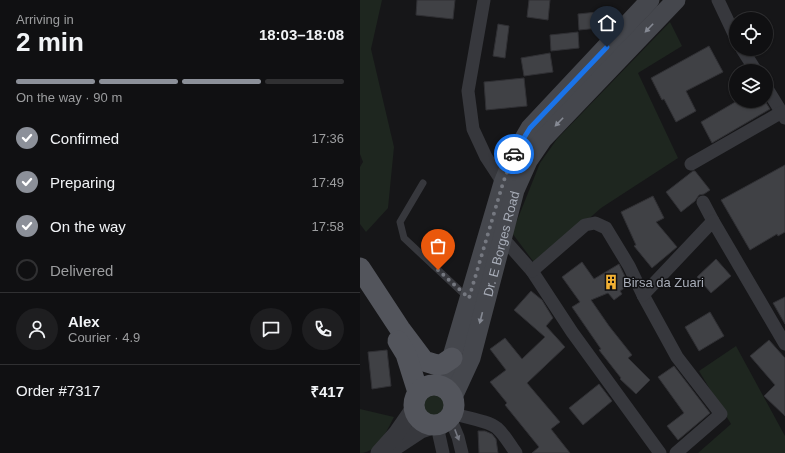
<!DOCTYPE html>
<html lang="en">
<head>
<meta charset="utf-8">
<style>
	body { margin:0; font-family:Arial,sans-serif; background:#1e1e20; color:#f1f3f6; height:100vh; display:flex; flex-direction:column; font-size:15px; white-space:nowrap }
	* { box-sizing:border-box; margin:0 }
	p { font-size:13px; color:#9c9d9f }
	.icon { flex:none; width:22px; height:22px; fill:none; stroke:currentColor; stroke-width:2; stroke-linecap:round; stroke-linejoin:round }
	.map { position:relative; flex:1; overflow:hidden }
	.side { display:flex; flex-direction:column; background:#101012; width:360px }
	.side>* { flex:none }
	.controls { position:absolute; left:369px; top:12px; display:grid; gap:8px }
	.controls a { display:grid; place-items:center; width:44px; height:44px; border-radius:50%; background:#101012; box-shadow:0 1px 3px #0004,0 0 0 1px #303032; font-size:20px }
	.pin { position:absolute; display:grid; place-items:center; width:34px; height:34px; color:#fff; margin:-41px -17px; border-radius:50% 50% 50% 0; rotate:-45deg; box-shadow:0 0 4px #0007 }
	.pin .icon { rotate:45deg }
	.courier { position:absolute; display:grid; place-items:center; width:40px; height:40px; margin:-20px; border:3px solid #1a73e8; border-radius:50%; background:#fff; color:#222; box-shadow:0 1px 5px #0007 }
	.summary em { font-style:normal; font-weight:700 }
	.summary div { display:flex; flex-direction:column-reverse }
	.summary { display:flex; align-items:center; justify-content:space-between; height:68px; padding:0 16px }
	h1 { font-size:26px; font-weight:700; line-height:30px }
	.bar { display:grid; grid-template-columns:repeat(4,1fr); gap:6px 4px; align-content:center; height:48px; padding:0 16px }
	.bar i { height:5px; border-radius:3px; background:#303032 }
	.bar .current { background:#8c9099 }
	.bar p { grid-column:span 4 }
	.line { display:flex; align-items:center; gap:10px; padding:0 16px; border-top:1px solid #303032 }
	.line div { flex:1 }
	.round { display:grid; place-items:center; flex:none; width:42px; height:42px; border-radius:21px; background:#1e1e20 }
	ol { padding:0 16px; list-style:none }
	li { display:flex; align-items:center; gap:12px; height:44px }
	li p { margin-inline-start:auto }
	li .icon { padding:4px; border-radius:50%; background:#8c9099; color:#fff; stroke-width:4 }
	li:last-child { color:#9c9d9f }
	li i { width:22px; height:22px; border:2px solid #303032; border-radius:50% }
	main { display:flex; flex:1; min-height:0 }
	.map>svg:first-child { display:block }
	.green { fill:#1e261f }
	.building { fill:#404145; stroke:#303034 }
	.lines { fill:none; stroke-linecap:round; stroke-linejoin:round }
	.service { stroke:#37383d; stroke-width:7 }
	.minor { stroke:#37383d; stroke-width:13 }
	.tertiary { stroke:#37383d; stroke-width:17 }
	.secondary { stroke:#45474d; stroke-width:19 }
	.primary { stroke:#53555c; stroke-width:21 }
	.oneway { fill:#858993 }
	.oneway2 { fill:#757881 }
	.done { stroke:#757880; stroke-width:4; stroke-dasharray:0 7.2 }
	.route { stroke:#1a73e8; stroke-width:5 }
	.labels { text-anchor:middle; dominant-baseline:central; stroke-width:3; stroke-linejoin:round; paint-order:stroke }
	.street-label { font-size:13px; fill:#a8adb8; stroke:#111113 }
	.poi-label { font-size:13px; fill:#a8adb8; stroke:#111113; text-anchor:start }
</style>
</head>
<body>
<main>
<section class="side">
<div class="summary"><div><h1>2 min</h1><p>Arriving in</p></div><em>18:03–18:08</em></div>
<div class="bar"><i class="current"></i><i class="current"></i><i class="current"></i><i></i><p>On the way · 90 m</p></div>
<ol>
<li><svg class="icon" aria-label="check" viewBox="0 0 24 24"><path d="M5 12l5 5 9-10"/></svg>Confirmed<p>17:36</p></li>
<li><svg class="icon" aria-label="check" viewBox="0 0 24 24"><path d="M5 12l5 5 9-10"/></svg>Preparing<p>17:49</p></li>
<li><svg class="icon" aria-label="check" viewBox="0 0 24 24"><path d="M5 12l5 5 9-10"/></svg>On the way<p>17:58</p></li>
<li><i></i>Delivered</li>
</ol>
<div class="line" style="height:72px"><a class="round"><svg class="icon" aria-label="person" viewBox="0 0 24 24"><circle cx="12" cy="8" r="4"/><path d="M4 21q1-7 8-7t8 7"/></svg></a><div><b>Alex</b><p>Courier · 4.9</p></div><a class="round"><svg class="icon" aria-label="chat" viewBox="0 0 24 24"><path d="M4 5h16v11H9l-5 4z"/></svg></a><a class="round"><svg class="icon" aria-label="phone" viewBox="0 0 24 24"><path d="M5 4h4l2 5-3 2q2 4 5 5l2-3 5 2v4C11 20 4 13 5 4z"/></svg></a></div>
<div class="line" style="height:52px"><div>Order #7317</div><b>₹417</b></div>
</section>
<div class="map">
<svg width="425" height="453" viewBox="0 0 425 453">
	<rect width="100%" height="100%" fill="#161618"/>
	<g class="green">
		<polygon points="0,0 22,0 11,49 34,147 28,208 6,232 0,224 0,167 3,162 0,154"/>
		<polygon points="310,22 322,46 278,73 318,158 241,208 176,265 152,233 180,163 197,139"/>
		<polygon points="376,346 425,436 425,453 338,453 371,424 339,371"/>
		<circle cx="73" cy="404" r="13"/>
		<path d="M0 409 34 417C27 430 18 453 0 453Z"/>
	</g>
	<g class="building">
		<polygon points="57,0 95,0 93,19 56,15"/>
		<polygon points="169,0 190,0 188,20 167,17"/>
		<polygon points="247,11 249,27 219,30 218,14"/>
		<polygon points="138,24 149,26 145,58 133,56"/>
		<polygon points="218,32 219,48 191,51 190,35"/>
		<polygon points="349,46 363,72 326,91 336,111 316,122 304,99 302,100 291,78"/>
		<polygon points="190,53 193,72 164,76 161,58"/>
		<polygon points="164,78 167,106 126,110 124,82"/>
		<polygon points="377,101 405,101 410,109 352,143 341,122"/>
		<polygon points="425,165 425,232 418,236 417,234 390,250 361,200"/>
		<polygon points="333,171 335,171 350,190 344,194 339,195 335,201 321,212 306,192"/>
		<polygon points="293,196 304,218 296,222 317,247 292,268 274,246 276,245 261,212"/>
		<polygon points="356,259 371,276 351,293 337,277"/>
		<polygon points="222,262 234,279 259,264 269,285 260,291 262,294 254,300 248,293 231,300 249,326 272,355 268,358 290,380 276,394 260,379 261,378 239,350 241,349 212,307 220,302 202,277"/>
		<polygon points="171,291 182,300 193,318 186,326 205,347 167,383 200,422 191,429 210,453 172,453 179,447 145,405 147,403 130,382 146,370 130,349 145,338 162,359 185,337 154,310"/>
		<polygon points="425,297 425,324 413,303"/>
		<polygon points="350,312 364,336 339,351 325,327"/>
		<polygon points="409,340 425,358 425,416 404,396 415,385 390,356"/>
		<polygon points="27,350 31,386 12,389 8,352"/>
		<polygon points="314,366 350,413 318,440 307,426 324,413 298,377"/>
		<polygon points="239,384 252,401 223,425 209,408"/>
		<polygon points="118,431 125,431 132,434 136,439 138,453 119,453"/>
	</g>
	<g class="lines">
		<polyline class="service" points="63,183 40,222 44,238 107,297"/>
		<g class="minor">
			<polyline points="124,0 108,91 113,129 126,157 143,183 148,186"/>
			<polyline points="358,0 376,38"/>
			<polyline points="382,49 396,71"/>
			<polyline points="406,87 425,118"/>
			<polyline points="331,164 422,112"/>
			<polyline points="343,202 353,221"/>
			<polyline points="142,237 172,271 212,332 300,453"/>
			<polyline points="172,271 225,225 235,223 246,228 269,266 283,295 317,357 361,414 316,453"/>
			<polyline points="283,295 353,221 425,344"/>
			<path d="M92 413C105 418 127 420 137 428 145 435 150 445 156 453"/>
			<polyline points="90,418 98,437 102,453"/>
			<polyline points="80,424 79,435 83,453"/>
		</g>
		<g class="tertiary">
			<polyline points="29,451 61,430 76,425"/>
			<polyline points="19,453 36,434 54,408"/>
		</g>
		<g class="secondary">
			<polyline points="83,387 143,183 155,154 170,128 290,0"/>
			<path id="s1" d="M93 397 111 358 155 190 168 161 183 139 316 0"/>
		</g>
		<g class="primary">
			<polyline points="0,268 40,329 64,361 77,365 83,364 92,358"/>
			<polyline points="38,341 46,354 58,392"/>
			<circle cx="74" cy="405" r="20"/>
		</g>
	</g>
	<defs><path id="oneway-solid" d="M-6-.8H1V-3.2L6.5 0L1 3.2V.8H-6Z"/></defs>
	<g class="oneway">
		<use href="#oneway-solid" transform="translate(289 28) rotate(134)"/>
		<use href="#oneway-solid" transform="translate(199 122) rotate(134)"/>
		<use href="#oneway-solid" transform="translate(121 318) rotate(104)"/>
	</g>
	<use class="oneway2" href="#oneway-solid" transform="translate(97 435) rotate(69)"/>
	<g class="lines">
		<polyline class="done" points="78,270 109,298 143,183 154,154"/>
		<polyline class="route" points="154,154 170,128 247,47"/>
	</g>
	<defs>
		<g id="building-bare" transform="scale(1.2)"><path d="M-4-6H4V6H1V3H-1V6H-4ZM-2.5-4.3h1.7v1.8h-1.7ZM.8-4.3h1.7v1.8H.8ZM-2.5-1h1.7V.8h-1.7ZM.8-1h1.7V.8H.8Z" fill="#f2b134" stroke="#111113" stroke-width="2.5" paint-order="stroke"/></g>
	</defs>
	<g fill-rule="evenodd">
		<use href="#building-bare" x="251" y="282"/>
	</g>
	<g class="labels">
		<g class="street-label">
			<text stroke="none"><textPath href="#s1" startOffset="161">Dr. E Borges Road</textPath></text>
		</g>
		<g class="poi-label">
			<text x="263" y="282">Birsa da Zuari</text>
		</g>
	</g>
</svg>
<div class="controls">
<a><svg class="icon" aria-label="locate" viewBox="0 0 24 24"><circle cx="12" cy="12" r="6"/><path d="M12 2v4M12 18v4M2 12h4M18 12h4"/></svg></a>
<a><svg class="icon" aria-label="layers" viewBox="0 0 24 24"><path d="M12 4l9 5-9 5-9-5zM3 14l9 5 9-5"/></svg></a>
</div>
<div class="pin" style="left:78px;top:270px;background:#ea580c"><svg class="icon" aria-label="bag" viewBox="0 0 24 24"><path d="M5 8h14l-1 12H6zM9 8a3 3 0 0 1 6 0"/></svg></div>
<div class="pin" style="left:247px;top:47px;background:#1f2937"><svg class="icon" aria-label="home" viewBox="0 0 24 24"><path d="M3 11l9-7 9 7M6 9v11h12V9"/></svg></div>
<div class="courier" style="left:154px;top:154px"><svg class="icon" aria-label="car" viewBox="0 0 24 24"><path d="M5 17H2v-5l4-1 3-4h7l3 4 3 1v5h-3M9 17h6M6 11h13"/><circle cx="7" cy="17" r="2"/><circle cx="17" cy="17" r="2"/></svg></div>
</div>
</main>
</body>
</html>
